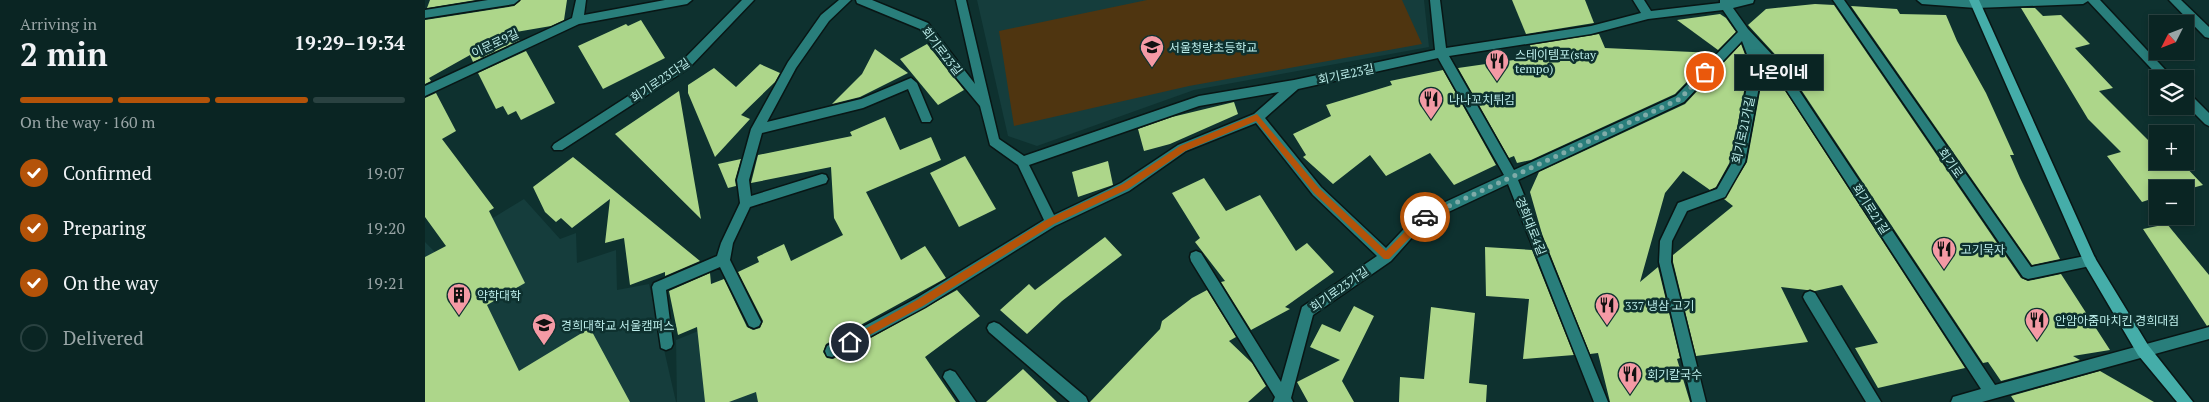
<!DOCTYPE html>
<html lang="en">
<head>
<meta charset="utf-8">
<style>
	body { margin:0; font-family:"PT Serif","Noto Sans KR",serif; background:#183130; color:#f1f3f6; height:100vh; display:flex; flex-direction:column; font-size:19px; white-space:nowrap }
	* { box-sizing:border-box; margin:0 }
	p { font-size:16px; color:#99a5a6 }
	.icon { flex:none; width:28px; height:28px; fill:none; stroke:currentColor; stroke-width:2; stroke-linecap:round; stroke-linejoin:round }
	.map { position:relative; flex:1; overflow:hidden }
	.panel { display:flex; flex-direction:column; background:#0a2523; width:425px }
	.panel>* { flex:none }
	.needle { width:32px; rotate:228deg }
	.tools { position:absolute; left:1724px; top:15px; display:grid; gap:10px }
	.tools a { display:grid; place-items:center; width:45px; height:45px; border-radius:0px; background:#0a2523; box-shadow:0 2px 8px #0003,0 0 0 1px #2a4241; font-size:25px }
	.pin { position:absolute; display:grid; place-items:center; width:42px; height:42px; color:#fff; margin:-21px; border:2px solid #fff; border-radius:50%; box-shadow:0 1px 5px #0007 }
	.courier { position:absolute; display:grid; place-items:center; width:50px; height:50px; margin:-25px; border:4px solid #b45309; border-radius:50%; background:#fff; color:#222; box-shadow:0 1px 6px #0007 }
	.bubble { position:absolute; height:35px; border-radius:0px; background:#0a2523; box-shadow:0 2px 8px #0003,0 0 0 1px #2a4241; font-size:16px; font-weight:800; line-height:35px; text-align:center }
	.summary em { font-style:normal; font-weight:800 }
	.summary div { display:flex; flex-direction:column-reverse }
	.summary { display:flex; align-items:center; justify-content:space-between; height:85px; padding:0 20px }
	h1 { font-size:32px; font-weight:800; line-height:38px }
	.bar { display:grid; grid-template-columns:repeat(4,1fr); gap:8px 5px; align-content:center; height:60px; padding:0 20px }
	.bar i { height:6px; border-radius:4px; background:#2a4241 }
	.bar .active { background:#b45309 }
	.bar p { grid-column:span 4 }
	ol { padding:0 20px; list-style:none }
	li { display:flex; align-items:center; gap:15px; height:55px }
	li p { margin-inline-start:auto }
	li .icon { padding:5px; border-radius:50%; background:#b45309; color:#fff; stroke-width:4 }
	li:last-child { color:#99a5a6 }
	li i { width:28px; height:28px; border:2px solid #2a4241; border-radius:50% }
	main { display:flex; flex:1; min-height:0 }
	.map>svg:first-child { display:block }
	.built { fill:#153d3c }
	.green { fill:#4f3510 }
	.building { fill:#add68a }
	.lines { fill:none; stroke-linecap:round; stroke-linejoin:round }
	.minor-casing { stroke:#081615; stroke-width:3 }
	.major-casing { stroke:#081615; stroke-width:3 }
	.minor { fill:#297e7b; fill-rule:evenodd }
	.major { fill:#45ada9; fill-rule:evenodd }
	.route { fill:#b45309 }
	.done { stroke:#7eaba8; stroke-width:5; stroke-dasharray:0 9 }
	.labels { text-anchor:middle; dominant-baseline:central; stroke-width:5; stroke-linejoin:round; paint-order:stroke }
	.street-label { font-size:12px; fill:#bbece9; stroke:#0e312f }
	.poi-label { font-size:12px; fill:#bbece9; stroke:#0e312f; text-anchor:start }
</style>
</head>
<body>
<main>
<section class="panel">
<div class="summary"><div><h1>2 min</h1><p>Arriving in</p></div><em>19:29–19:34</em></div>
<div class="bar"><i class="active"></i><i class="active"></i><i class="active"></i><i></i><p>On the way · 160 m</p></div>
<ol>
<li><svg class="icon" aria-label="check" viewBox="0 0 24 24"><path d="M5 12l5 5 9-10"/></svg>Confirmed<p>19:07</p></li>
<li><svg class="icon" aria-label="check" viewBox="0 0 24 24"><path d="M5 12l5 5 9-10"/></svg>Preparing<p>19:20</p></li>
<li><svg class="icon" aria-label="check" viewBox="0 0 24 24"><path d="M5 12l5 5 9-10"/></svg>On the way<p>19:21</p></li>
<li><i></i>Delivered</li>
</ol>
</section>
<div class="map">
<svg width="1784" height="402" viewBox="0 0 1784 402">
	<rect width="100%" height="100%" fill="#0e312f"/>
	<g class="built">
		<polygon points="552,0 999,0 1004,47 769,90 612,146 583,136"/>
		<polygon points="99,199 135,239 151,233 152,263 191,250 192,290 224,284 251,402 0,402 0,242 11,253"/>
		<polygon points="323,311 342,324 413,402 252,402 251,340"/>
	</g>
	<polygon class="green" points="722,0 977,0 997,44 764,86 589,126 574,31"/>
	<g class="building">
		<polygon points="5,0 51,0 2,8"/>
		<polygon points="96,0 142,0 139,20 126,26 91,32 95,40 48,62 45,55 4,78 6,81 0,84 0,20 89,6"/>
		<polygon points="1087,0 1160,0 1169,23 1101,34"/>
		<polygon points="1390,4 1409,5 1596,278 1603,281 1636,274 1685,350 1648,356 1655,360 1576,381 1563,362 1558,363 1359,64 1323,25 1341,9"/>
		<polygon points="1426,6 1472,9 1475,14 1521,15 1532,41 1561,93 1589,155 1585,155 1595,178 1635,259 1607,265"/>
		<polygon points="1596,8 1610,8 1618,16 1636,15 1665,44 1650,48 1688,88 1674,91 1732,149 1732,161 1755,161 1778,185 1760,190 1732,189 1732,197 1717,202 1682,156 1696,152 1663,119"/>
		<polygon points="1295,14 1301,18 1311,32 1293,50 1252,20"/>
		<polygon points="216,20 240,58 178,89 153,46 201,24 203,26"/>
		<polygon points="1174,34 1180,48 1290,53 1250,94 1106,160 1092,163 1089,156 1084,158 1033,68 1110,57 1105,45"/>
		<polygon points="502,44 539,90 513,105 475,59"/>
		<polygon points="1316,44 1324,65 1306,160 1291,187 1285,190 1258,171 1240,193 1215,282 1233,267 1255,358 1252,359 1265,402 1185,402 1173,353 1165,354 1117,234 1105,192 1114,172 1260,104"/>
		<polygon points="450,49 483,73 435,97 407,104 437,74"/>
		<polygon points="101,51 130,103 96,120 91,111 83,115 78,106 71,109 53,73"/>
		<polygon points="335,64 355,73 350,82 316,115 325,119 290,157 263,93 263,85 289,68 311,87"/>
		<polygon points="1340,64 1348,72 1540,368 1453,388 1430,348 1453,343 1417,285 1390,291 1356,287 1383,342 1271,356 1248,262 1248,255 1308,206 1299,199 1322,162"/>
		<polygon points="1018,70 1071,165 1029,185 1005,153 961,176 945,155 908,184 878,157 881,155 868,134 906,116 901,105 967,85 965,81"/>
		<polygon points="254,91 269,179 276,219 190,134"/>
		<polygon points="11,93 31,131 17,139 69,208 64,211 100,283 62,305 94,371 165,328 205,402 0,402 0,257 21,246 0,217 0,98"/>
		<polygon points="809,102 813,114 745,144 719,151 713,129 747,117"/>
		<polygon points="460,117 475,150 506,137 516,160 441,192 476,260 500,246 521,278 401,344 398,352 402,358 408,359 532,290 555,316 500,357 531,402 333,402 331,392 304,402 280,402 272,327 253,335 244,291 285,273 286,284 299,279 322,327 328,330 335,328 338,321 313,272 334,262 332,257 359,244 366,261 418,235 409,218 406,167 326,183 333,155 427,136 425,132"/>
		<polygon points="540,156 571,209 534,227 505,173"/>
		<polygon points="148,157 186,188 275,261 240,276 240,272 205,285 199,238 180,243 185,199 147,228 136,218 131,222 120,212 108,187"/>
		<polygon points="316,159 310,180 311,186 303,188 293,164"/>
		<polygon points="683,161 688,185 653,197 647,172"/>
		<polygon points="779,178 801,211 835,195 871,251 882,243 909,272 860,307 865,309 826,330 796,282 800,281 770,242 775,238 747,193"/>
		<polygon points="1742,224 1784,275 1784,325 1782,326 1718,229"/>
		<polygon points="680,237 697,255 637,301 602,334 575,310 604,284 610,290"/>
		<polygon points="1060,247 1107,250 1149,355 1098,359 1104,299 1061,296"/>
		<polygon points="782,290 811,337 804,341 827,363 841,386 823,402 665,402 735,329 737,321 767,298"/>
		<polygon points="929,306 949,316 917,381 929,402 883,402 872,382 915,360 885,347 897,324 915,332"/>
		<polygon points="1006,307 1050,313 1044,383 1062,385 1061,402 974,402 975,377 999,379"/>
		<polygon points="598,369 632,402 561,402"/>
		<polygon points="1675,371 1729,402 1590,402 1586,396"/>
	</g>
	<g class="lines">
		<g class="minor-casing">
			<g id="minor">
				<polygon points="63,0 94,0 89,4 0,18 0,10"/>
				<polygon points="151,0 161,0 159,15 240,0 267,0 262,4 154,24 0,96 0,86 147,18"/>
				<polygon points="317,0 329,0 264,68 137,150 129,150 127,147 129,144 256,62"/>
				<polygon points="414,0 426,0 404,21 371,68 342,122 436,99 486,78 492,83 507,119 505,122 497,122 483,89 438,108 337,133 324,180 326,196 397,174 401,175 403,179 401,183 325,207 308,243 305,260 336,322 334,326 329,328 324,326 295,267 241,290 248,344 246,348 241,350 236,348 227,287 229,283 292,256 296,243 315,203 312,180 326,129 363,62 396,15"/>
				<path d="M431 0H447L503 23 550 84 531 0H541L574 139 599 156 774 96 869 80 1010 50 1005 0H1015L1021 48 1166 26 1216 13 1208 0H1219L1226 11 1295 3V0H1329L1328 3 1308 8 1323 29 1357 65 1570 385 1784 327V339L1557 402H1526L1528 397 1556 389 1349 71 1333 55 1338 65 1320 162 1300 197 1262 211 1247 241 1246 262 1281 402H1267L1234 262 1235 241 1253 203 1292 189 1308 161 1326 65 1317 41 1259 102 1093 180 1183 402H1169L1083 184 1000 223 966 261 888 315 866 398 868 402H848L850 397 766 261 765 257 766 253 771 251 776 253 856 382 877 307 952 256 888 195 831 123 761 151 704 191 630 226 500 307 407 357 402 356 400 351 402 346 490 299 619 220 593 165 565 145 555 106 519 63 495 29 432 3ZM1298 10 1313 32 1251 96 1089 170 1024 56 1166 34 1223 19ZM1013 58 1079 175 992 215 961 248 896 187 840 118 873 89ZM854 92 829 114 753 145 696 183 629 215 604 165 774 106Z"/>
				<polygon points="1408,0 1419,0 1606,267 1665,255 1670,257 1671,261 1670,265 1603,279 1598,277"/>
				<polygon points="1492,0 1675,0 1749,79 1736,79 1663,1 1658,4 1551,8 1497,4"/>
				<polygon points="1744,0 1756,0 1784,27 1784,38 1780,37"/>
				<polygon points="1760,91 1764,93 1784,113 1784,126 1780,124 1760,104"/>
				<polygon points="1385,291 1390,293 1456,402 1441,402 1380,301 1378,297 1380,293"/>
				<polygon points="569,322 574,324 661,397 663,402 645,402 564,332 562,328 564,324"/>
				<polygon points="525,370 530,372 551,402 535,402 518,377 520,372"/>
			</g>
		</g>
		<g class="major-casing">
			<polygon id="major" points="1544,0 1554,0 1670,258 1723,345 1768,402 1752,402 1713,355 1660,265"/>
		</g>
		<use href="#minor" class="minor"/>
		<use href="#major" class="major"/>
	</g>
	<polygon class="route" points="832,114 894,188 961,251 997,214 1003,214 1003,219 964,259 959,259 889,193 831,121 760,151 703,189 629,224 498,306 428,344 422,344 422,339 492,300 623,219 698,184 755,146"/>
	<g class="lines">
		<polyline class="done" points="1000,217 1255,99 1280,72"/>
	</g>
	<defs>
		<g id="school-pin" transform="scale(1.25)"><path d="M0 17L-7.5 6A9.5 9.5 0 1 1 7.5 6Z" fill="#f49aa5" stroke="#0e312f"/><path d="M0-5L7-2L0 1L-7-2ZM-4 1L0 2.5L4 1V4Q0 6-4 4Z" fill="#111"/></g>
		<g id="restaurant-pin" transform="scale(1.25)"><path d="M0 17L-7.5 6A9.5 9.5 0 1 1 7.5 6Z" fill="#f49aa5" stroke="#0e312f"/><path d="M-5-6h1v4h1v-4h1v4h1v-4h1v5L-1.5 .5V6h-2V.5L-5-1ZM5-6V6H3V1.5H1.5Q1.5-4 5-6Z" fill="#111"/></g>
		<g id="building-pin" transform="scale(1.25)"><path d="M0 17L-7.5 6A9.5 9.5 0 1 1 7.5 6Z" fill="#f49aa5" stroke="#0e312f"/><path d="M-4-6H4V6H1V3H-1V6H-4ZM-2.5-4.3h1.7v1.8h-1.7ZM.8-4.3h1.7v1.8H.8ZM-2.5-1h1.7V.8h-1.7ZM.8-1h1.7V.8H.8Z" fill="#111"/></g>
		<g id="university-pin" transform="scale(1.25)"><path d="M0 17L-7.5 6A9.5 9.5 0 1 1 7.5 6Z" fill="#f49aa5" stroke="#0e312f"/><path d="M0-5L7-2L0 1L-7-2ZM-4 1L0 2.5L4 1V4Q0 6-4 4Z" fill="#111"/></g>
	</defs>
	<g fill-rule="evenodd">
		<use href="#school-pin" x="727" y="47"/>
		<use href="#restaurant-pin" x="1072" y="61"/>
		<use href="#restaurant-pin" x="1006" y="99"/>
		<use href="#restaurant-pin" x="1519" y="249"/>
		<use href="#building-pin" x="34" y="295"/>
		<use href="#restaurant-pin" x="1182" y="305"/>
		<use href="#restaurant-pin" x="1612" y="320"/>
		<use href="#university-pin" x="119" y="325"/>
		<use href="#restaurant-pin" x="1205" y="374"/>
	</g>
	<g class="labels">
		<g class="street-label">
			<text transform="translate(70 43) rotate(-25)">이문로9길</text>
			<text transform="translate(517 51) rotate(52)">회기로23길</text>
			<text transform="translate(921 74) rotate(-12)">회기로23길</text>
			<text transform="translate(235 80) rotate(-34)">회기로23다길</text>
			<text transform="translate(1318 130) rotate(-78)">회기로21가길</text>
			<text transform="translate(1526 163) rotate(55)">회기로</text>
			<text transform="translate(1446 209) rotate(57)">회기로21길</text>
			<text transform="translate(1106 226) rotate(68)">경희대로4길</text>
			<text transform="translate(914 289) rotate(-35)">회기로23가길</text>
		</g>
		<g class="poi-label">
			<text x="744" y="47">서울청량초등학교</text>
			<text x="1090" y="54">스테이템포(stay<tspan x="1090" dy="14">tempo)</tspan></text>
			<text x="1024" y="99">나나꼬치튀김</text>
			<text x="1536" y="249">고기묵자</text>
			<text x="52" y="295">약학대학</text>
			<text x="1200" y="305">337 냉삼 고기</text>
			<text x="1630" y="320">안암아줌마치킨 경희대점</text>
			<text x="136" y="325">경희대학교 서울캠퍼스</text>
			<text x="1222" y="374">회기칼국수</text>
		</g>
	</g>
</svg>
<div class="tools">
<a><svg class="needle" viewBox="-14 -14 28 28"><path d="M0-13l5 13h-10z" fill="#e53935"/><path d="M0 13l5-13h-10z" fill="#99a5a6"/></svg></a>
<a><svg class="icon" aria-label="layers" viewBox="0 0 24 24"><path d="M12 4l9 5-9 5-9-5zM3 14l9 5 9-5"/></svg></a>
<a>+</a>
<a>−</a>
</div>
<div class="pin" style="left:1280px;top:72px;background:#ea580c"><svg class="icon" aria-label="bag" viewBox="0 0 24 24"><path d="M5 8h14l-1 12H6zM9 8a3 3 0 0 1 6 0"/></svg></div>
<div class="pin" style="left:425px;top:342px;background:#1f2937"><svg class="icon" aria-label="home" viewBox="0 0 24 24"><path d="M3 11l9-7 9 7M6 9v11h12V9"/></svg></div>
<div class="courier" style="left:1000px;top:217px"><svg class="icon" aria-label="car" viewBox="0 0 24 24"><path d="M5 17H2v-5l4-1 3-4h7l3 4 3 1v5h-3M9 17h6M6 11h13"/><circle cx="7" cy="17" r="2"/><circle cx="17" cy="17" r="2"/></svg></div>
<div class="bubble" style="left:1310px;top:55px;width:88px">나은이네</div>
</div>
</main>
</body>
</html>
